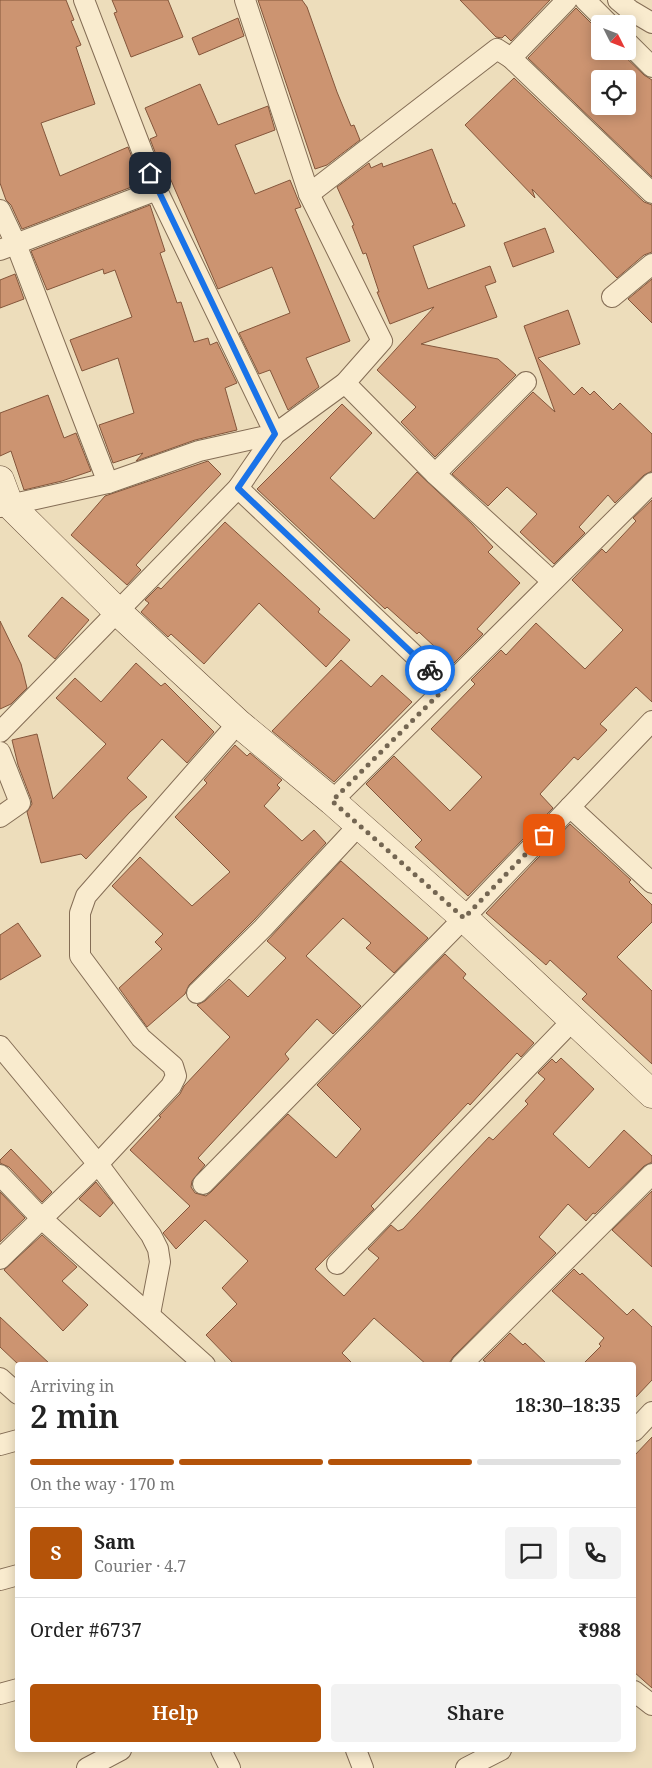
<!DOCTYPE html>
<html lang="en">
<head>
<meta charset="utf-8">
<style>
	body { margin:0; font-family:"Noto Serif",serif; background:#f2f2f2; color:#222; height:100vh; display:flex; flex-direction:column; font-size:19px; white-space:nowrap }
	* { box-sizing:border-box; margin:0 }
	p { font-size:16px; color:#767676 }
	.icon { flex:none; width:28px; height:28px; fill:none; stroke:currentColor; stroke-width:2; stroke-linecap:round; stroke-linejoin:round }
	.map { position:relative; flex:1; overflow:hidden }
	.details { position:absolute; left:15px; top:1362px; width:621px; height:390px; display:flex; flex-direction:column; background:#fff; border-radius:5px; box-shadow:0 2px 12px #0003 }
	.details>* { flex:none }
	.needle { width:32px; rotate:132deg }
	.buttons { position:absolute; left:591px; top:15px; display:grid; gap:10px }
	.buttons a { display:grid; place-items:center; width:45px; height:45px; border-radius:5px; background:#fff; box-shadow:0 2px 12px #0003; font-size:25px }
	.pin { position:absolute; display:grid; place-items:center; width:42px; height:42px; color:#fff; margin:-21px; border-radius:10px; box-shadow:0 2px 8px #0006 }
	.courier { position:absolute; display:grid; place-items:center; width:50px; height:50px; margin:-25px; border:4px solid #1a73e8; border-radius:50%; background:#fff; color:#222; box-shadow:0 1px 6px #0007 }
	.summary em { font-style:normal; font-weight:600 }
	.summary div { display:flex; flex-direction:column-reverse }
	.summary { display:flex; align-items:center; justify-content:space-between; height:85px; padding:0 15px }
	h1 { font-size:32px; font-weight:600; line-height:38px }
	.bar { display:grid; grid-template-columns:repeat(4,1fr); gap:8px 5px; align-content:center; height:60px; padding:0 15px }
	.bar i { height:6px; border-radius:4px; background:#e0e0e0 }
	.bar .on { background:#b45309 }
	.bar p { grid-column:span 4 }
	.line { display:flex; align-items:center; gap:12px; padding:0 15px; border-top:1px solid #e0e0e0 }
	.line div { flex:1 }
	.round { display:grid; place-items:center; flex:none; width:52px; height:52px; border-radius:5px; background:#f2f2f2 }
	.button { display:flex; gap:10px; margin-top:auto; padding:10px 15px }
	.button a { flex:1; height:58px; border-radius:5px; background:#b45309; color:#fff; font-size:20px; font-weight:600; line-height:58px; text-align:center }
	.button a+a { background:#f2f2f2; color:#222 }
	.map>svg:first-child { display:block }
	.building { fill:#cc9471; stroke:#84563b; fill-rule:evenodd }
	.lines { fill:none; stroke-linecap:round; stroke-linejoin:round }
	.street-casing { stroke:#846d55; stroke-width:22 }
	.secondary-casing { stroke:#664e39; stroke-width:29 }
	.street { stroke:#f9ebce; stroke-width:20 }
	.secondary { stroke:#f9ebce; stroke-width:28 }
	.done { stroke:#746652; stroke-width:5; stroke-dasharray:0 9 }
	.route { stroke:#1a73e8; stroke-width:6 }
</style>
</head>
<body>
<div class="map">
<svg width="652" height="1768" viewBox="0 0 652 1768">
	<rect width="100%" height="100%" fill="#edddbb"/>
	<g class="building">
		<polygon points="0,0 66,0 74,20 71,21 81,45 76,47 95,104 41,123 60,176 128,147 142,183 22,229 11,205 6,200 0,183"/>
		<polygon points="112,0 168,0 183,37 131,57 114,13 117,12"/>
		<polygon points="258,0 302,0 307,7 337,92 351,126 354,125 360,140 327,165 315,169"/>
		<polygon points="460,0 550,0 511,41 505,35 502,38 496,37"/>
		<path d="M576 8 600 32V51H619L644 75 652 80V177L528 58ZM600 79H628V106H600Z"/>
		<polygon points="238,18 244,36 199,55 192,38"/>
		<polygon points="514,78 644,202 652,205 652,252 644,255 617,278 532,189 535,198 465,125"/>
		<polygon points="200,84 218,125 268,106 275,130 235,145 255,194 290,180 301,207 295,209 350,341 306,358 319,387 288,410 270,370 259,374 239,333 290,313 272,267 218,289 164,164 160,165 150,139 157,136 145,108"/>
		<polygon points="432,149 453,204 455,203 465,226 413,246 428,289 490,266 496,282 485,286 497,317 421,344 498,359 516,375 435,457 401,422 416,407 377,370 434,307 390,324 377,292 379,292 366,253 363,254 352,226 354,225 337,187 369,163 371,168 382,163 383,167"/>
		<polygon points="150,205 165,251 160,253 177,303 181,302 194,342 208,338 210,345 217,342 237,383 225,388 237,430 195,440 136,461 143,453 113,463 99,425 134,413 118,358 82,371 70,340 132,317 115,270 104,274 103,269 47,290 31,251"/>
		<polygon points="545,228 554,252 513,267 504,243"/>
		<polygon points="15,274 24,299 0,308 0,280"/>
		<polygon points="652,279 652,323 628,299"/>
		<polygon points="568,310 580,344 538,358 574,395 582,387 590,395 594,391 613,410 620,403 652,434 652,471 644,475 615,503 608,495 579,527 585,533 554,564 520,532 537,514 507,487 488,506 452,474 533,392 555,412 524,326"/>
		<polygon points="48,395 64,438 76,433 91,471 62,481 24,490 11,451 0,456 0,413"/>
		<polygon points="342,404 372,433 330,478 374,519 417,472 472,524 493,547 488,552 520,583 477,629 483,634 453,664 419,632 417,634 387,607 385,609 257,489"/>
		<polygon points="208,461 221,474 136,565 141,570 127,585 71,535 105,496"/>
		<polygon points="652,500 652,702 636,687 600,724 607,730 578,760 574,757 540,794 553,808 468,896 415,847 422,840 366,784 394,756 450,811 482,777 431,729 475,684 471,680 501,650 506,655 536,623 585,669 623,630 572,580 602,549 606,553 636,521 633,518"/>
		<polygon points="225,522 320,609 318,612 350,640 326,667 259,603 204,664 171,634 168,637 141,612 149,603 145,600 158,587 161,589"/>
		<polygon points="62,597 89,620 55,659 28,636"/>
		<polygon points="0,621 21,664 27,688 11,704 0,709"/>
		<polygon points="341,660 371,687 382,675 412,702 334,782 272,731"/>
		<polygon points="136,663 161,686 165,683 214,732 187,763 162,739 127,778 147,797 130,812 86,859 81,854 41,863 27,812 32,804 31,799 18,765 12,740 37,734 53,799 106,744 56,698 75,678 101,702"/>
		<polygon points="235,745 247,756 250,753 282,780 277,785 280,788 264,806 302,841 314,830 326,843 254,920 189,985 185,994 147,1027 119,988 162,949 155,942 163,934 112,886 140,857 192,906 230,872 175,817 207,783 204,780"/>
		<polygon points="570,824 631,880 629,882 652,905 652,922 617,957 652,991 652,1064 582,999 587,994 550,960 546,965 486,913"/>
		<polygon points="341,861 428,938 394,973 366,948 371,943 343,918 306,956 361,1006 333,1034 317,1019 285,1054 289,1059 198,1158 205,1165 192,1181 191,1187 195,1193 206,1196 211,1192 288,1114 336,1158 361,1129 317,1085 445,954 466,974 463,978 534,1043 521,1057 517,1053 470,1105 468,1103 371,1206 374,1209 315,1269 344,1296 379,1258 368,1249 391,1225 398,1231 403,1229 489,1137 493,1140 528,1104 525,1101 545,1079 538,1073 552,1059 556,1063 561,1058 594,1089 553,1134 589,1168 624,1130 652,1156 652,1162 644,1166 595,1214 593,1213 586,1221 568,1204 539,1237 556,1253 453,1357 448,1365 427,1365 374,1318 342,1353 354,1365 235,1365 206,1335 237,1304 222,1288 248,1261 205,1220 176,1249 163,1233 190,1206 130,1150 161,1117 159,1116 180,1094 184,1086 230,1037 197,1005 205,1001 229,979 248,997 286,958 267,941"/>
		<polygon points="18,923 41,956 0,980 0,935"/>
		<polygon points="11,1149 52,1192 42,1202 9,1167 0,1163 0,1160"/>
		<polygon points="96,1182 113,1203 100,1217 79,1199"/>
		<polygon points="652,1191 652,1267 612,1230"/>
		<polygon points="0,1192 25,1218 0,1242"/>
		<polygon points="42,1235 77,1267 62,1281 88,1305 63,1331 4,1270"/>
		<polygon points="574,1269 580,1275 582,1273 627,1315 633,1309 652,1327 652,1380 634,1399 634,1365 582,1365 601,1346 599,1344 604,1338 552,1291"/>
		<polygon points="0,1317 51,1365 19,1365 0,1347"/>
		<polygon points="510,1333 523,1345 525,1343 548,1365 489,1365 483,1360"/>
		<polygon points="652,1437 652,1688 634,1672 634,1456"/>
	</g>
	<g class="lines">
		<g class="street-casing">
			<g id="street">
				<polyline points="585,0 609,24"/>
				<polyline points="618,0 630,10 652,23"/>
				<polyline points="628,43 652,67"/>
				<polyline points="511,58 567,0"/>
				<polyline points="309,194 497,49 511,58 652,193"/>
				<polyline points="0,210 16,244 108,483"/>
				<polyline points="0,250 157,190"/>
				<polyline points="612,297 652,264"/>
				<polyline points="345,383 435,474 552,581"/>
				<polyline points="435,474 526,382"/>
				<polyline points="238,488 447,686"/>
				<polyline points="0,507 108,483 199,451 275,434 157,190 84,0"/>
				<polyline points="0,732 238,488 275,434 345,383 382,341 309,194 245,0"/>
				<polyline points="0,752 20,803 0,817"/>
				<polyline points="332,801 652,483"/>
				<polyline points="570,807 652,883"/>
				<polyline points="197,993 263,928 359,825"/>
				<polyline points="0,1046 98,1164 151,1235 158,1249 160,1262 150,1314"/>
				<polyline points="0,1175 42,1219 205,1365"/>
				<polyline points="203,1184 464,918 652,721"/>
				<polyline points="0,1259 98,1164 171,1086 176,1076 173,1066 141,1038 80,956 80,913 86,896 238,723"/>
				<polyline points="337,1264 573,1020"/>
				<polyline points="461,1365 652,1174"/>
				<polyline points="0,1378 18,1394"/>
				<polyline points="634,1431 652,1412"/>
				<polyline points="0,1445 18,1440"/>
				<polyline points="0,1580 18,1575"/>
				<polyline points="634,1691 652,1705"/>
				<polyline points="0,1694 18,1689"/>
				<polyline points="221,1750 230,1768"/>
				<polyline points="356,1750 363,1768"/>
				<polyline points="87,1768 121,1750"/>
				<polyline points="466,1768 501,1750"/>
			</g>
		</g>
		<g class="secondary-casing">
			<polyline id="secondary" points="0,480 9,504 118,612 238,723 332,801 464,918 652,1094"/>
		</g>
		<use href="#street" class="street"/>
		<use href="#secondary" class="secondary"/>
	</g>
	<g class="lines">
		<polyline class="done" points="430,670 447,686 332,801 464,918 544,835"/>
		<polyline class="route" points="150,173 275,434 238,488 430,670"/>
	</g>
</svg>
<div class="buttons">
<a><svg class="needle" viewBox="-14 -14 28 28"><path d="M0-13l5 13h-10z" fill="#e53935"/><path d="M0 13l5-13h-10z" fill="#767676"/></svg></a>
<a><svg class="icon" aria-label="locate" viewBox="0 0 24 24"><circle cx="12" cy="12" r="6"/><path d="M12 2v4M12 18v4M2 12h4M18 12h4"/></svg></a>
</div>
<div class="pin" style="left:544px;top:835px;background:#ea580c"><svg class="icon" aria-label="bag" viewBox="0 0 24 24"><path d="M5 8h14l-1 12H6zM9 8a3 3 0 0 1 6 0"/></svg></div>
<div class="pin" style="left:150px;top:173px;background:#1f2937"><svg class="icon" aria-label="home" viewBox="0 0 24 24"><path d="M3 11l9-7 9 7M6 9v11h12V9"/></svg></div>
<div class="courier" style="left:430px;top:670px"><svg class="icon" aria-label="bike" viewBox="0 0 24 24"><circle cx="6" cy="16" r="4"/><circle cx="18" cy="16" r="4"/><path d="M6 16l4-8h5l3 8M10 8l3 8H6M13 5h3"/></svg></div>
<section class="details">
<div class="summary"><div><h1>2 min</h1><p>Arriving in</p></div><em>18:30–18:35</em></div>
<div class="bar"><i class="on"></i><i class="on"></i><i class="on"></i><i></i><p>On the way · 170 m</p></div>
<div class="line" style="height:90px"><b class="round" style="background:#b45309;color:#fff">S</b><div><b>Sam</b><p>Courier · 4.7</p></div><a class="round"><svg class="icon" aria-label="chat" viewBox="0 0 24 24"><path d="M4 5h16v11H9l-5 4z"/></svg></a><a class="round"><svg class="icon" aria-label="phone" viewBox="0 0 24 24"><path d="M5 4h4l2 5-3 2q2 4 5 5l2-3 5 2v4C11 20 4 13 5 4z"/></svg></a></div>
<div class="line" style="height:65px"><div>Order #6737</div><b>₹988</b></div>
<div class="button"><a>Help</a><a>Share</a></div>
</section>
</div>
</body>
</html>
